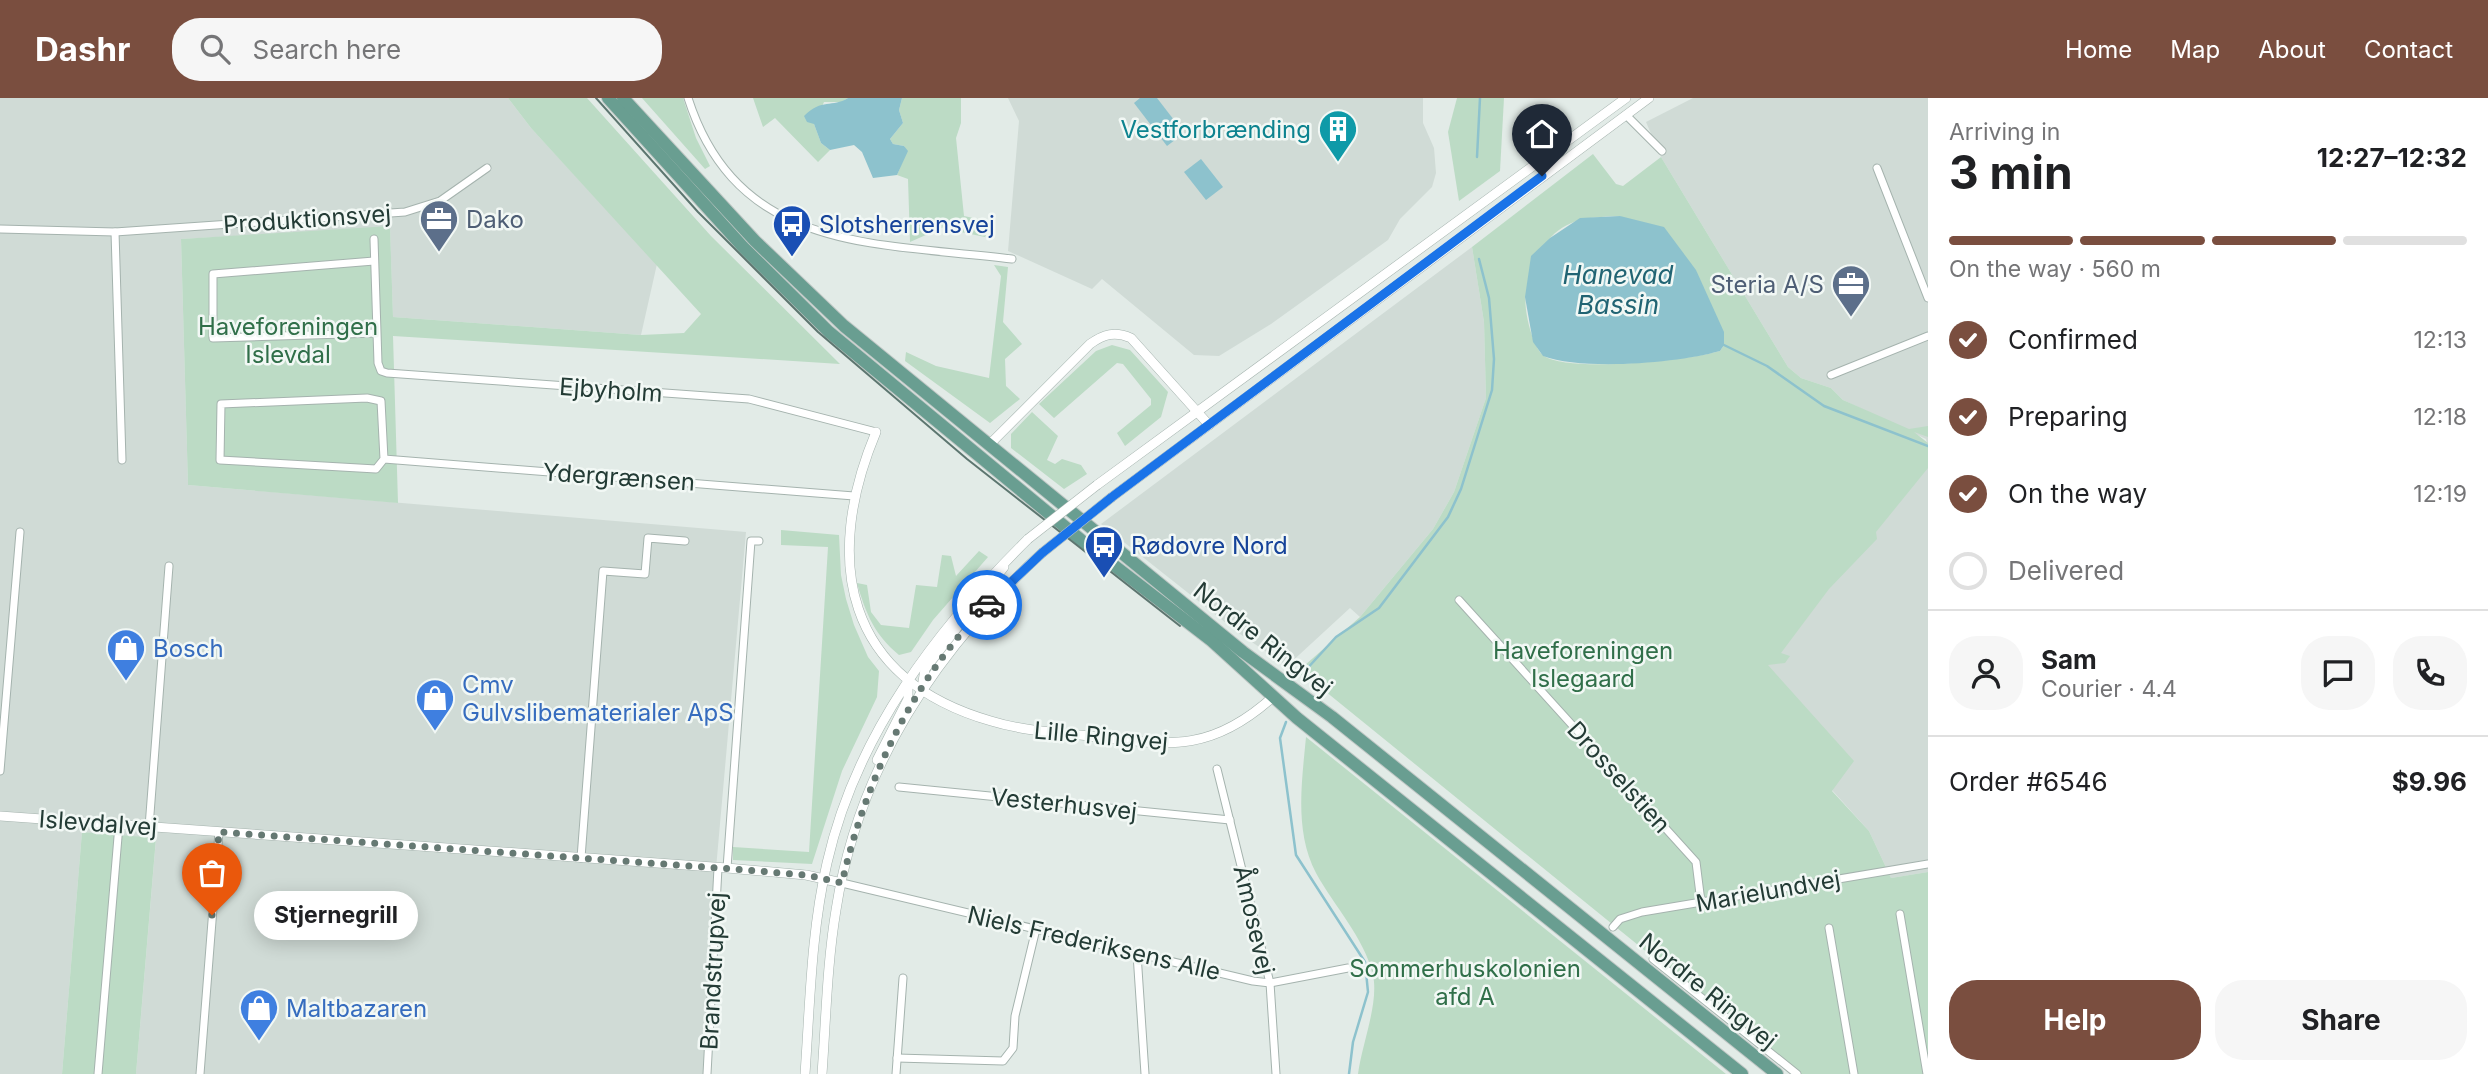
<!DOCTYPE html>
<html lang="en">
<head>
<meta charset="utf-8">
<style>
	body { margin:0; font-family:Inter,sans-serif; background:#f6f6f6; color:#202124; height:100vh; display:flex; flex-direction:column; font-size:26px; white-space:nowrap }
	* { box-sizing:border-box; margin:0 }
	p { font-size:23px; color:#757577 }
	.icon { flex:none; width:38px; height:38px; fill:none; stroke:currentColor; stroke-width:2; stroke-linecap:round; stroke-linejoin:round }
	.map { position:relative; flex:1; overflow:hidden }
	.details { display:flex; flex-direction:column; background:#fff; width:560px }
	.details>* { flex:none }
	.pin { position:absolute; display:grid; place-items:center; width:60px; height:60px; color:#fff; margin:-72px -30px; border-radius:50% 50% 50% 0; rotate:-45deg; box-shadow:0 0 7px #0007 }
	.pin .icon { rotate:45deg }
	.courier { position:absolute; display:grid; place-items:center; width:70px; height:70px; margin:-35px; border:5px solid #1a73e8; border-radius:50%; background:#fff; color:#222; box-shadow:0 2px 9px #0007 }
	.bubble { position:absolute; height:49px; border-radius:24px; background:#fff; box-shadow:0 4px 18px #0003; font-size:23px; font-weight:700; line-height:49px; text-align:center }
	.head em { font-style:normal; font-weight:700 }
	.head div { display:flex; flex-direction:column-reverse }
	.head { display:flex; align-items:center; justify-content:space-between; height:119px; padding:0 21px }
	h1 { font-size:46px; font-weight:700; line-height:52px }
	.bar { display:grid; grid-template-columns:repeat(4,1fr); gap:10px 7px; align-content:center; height:84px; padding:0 21px }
	.bar i { height:9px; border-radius:5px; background:#e0e0e0 }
	.bar .selected { background:#7a4e3f }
	.bar p { grid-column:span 4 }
	.line { display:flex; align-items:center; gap:18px; padding:0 21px; border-top:2px solid #e0e0e0 }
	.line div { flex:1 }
	.round { display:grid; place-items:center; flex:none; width:74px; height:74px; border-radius:28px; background:#f6f6f6 }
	ol { padding:0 21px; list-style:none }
	li { display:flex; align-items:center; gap:21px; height:77px }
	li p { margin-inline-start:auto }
	li .icon { padding:7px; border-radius:50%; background:#7a4e3f; color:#fff; stroke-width:4 }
	li:last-child { color:#757577 }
	li i { width:38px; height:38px; border:4px solid #e0e0e0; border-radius:50% }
	.button { display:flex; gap:14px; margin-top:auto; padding:14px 21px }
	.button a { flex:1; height:80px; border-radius:28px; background:#7a4e3f; color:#fff; font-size:28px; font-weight:700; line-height:80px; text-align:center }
	.button a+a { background:#f6f6f6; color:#202124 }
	header { display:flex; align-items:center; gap:42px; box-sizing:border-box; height:98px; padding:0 35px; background:#7a4e3f; color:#fff }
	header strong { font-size:33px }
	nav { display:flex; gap:38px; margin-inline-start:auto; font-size:24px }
	.search { width:490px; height:63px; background:#f6f6f6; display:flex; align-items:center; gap:18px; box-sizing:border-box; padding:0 24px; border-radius:28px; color:#757577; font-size:26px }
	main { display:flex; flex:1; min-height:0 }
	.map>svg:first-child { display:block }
	.built { fill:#d0dbd6 }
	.green { fill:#bcdbc5; fill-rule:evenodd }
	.water { fill:#8dc2cd }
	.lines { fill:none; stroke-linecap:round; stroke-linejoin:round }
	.stream { stroke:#8dc2cd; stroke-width:2.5 }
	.minor-casing { stroke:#a5b3ae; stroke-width:9 }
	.tertiary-casing { stroke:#a5b3ae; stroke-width:10 }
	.primary-casing { stroke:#c1c8c6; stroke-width:14 }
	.minor { stroke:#fff; stroke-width:7 }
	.tertiary { stroke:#fff; stroke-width:9 }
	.primary { stroke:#699e91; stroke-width:12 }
	.tram { stroke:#5d7670; stroke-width:2 }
	.tertiary-bridge-casing { stroke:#a5b3ae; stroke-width:10; stroke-linecap:butt }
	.tertiary-bridge { stroke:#fff; stroke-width:9 }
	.done { stroke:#667973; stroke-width:7; stroke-dasharray:0 12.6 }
	.route { stroke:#1a73e8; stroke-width:9 }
	.labels { text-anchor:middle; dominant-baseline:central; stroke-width:5; stroke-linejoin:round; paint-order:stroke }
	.culture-label { font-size:24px; fill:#0d838f; stroke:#f2f8f5; text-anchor:end }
	.street-label { font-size:24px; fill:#233b35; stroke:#f2f8f5 }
	.service-label { font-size:24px; fill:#4e5e75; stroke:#f2f8f5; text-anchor:start }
	.transit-label { font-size:24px; fill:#164399; stroke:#f2f8f5; text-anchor:start }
	.park-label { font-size:24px; fill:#306f49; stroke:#f2f8f5 }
	.shop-label { font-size:24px; fill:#366cbe; stroke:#f2f8f5; text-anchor:start }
	.water-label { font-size:26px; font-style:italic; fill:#216473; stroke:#f2f8f5 }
</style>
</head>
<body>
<header>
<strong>Dashr</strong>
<div class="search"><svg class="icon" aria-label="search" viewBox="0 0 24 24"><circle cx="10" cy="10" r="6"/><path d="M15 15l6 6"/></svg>Search here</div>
<nav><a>Home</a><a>Map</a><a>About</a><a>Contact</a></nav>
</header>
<main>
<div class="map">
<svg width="1928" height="976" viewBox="0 0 1928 976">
	<rect width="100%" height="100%" fill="#e2ebe7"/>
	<g class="built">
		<polygon points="0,0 508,0 531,30 657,166 641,237 393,219 390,129 181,141 188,387 746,434 715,782 704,976 136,976 156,741 82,734 62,976 0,976"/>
		<polygon points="1008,0 1423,0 1423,25 1434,50 1436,75 1432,89 1400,121 1388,142 1271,226 1219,258 1194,257 1102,181 1092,191 1008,153 1019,23"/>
		<polygon points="1693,0 1928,0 1928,349 1926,341 1843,302 1831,290 1801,280 1788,269 1661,59 1646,24"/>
		<polygon points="1472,149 1484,224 1486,300 1454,394 1433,431 1360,519 1350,510 1287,568 1240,536 1101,426"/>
		<polygon points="1928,357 1928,774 1891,780 1869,733 1832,692 1766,566"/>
	</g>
	<g class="green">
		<polygon points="508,0 587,0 711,138 840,266 393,238 398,405 188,387 181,141 390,128 393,219 641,237 684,235 701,216 531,30"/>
		<polygon points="642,0 683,0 696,40 710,68 705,71"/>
		<polygon points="753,0 848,0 842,4 824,4 814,26 821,45 830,52 818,64 775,20 763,29"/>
		<polygon points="902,0 961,0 961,25 956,40 964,118 992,124 985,139 956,133 953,125 910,144 908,81 897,77 907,53 904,48 893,46 890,41 903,25 899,12"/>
		<polygon points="1457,0 1504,0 1500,73 1459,103 1448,34"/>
		<path d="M1593 56 1616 86 1623 88 1661 59 1788 269 1801 280 1831 290 1843 302 1909 331 1928 328V339L1914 334 1928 345V370L1876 434 1877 441 1829 491 1781 555 1790 558 1785 565 1768 567 1854 663 1832 693 1869 733 1891 780 1928 774V976H1797L1320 589 1297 574 1360 519 1433 431 1454 394 1486 300 1484 224 1472 149ZM1620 118 1724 247 1720 253C1690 262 1569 275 1544 258 1533 251 1523 211 1526 198 1527 189 1544 146 1551 139 1570 119 1595 119 1620 118Z"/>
		<polygon points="994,167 1008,169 1003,224 1022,246 1005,261 1006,288 1020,301 990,325 905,263 906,254 936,268 989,280 1001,178"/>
		<polygon points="1112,247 1130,252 1168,294 1161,319 1125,348 1117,335 1151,307 1151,301 1123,266 1117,265 1054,320 1039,306 1096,253"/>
		<polygon points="1032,314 1058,338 1047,362 1055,366 1062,361 1081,367 1087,376 1064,391 1011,350 1011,336"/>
		<polygon points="781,432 839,437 841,477 846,501 854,527 868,559 879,573 877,599 842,673 812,766 733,762 733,749 809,754 828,449 781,447"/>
		<path d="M979 453 988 459 933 522 911 554 899 557C874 536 866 516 857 485L867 487 871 514 881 527 909 530 916 487 937 489 942 457 951 458 956 478Z"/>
		<path d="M1306 639 1726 976H1358C1362 946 1379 905 1373 877 1364 839 1334 808 1316 775 1294 733 1302 683 1306 639Z"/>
		<polygon points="82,734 156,740 136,976 62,976"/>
	</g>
	<g class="water">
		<path d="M848 0H902L899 12 903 25 890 41 893 46 904 48 908 53 897 77 873 80 862 54 854 47 830 52 821 45 814 26 807 24 804 18C822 0 832 10 848 0Z"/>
		<polygon points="1140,0 1157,0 1184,35 1167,48 1134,5"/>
		<polygon points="1201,61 1223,89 1206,102 1184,74"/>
		<path d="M1620 118 1664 129 1696 172 1724 234V247L1720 253C1678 265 1583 273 1543 258L1533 244 1525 199 1531 158 1550 140 1580 120Z"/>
	</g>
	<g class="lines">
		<g class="stream">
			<polyline points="1477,59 1480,0"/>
			<polyline points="1724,247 1767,268 1824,308 1928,348"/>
			<polyline points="1304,574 1336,539 1379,510 1448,419 1461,391 1492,292 1494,261 1489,200 1479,161"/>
			<polyline points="1286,624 1280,640 1296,757 1365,864 1368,894 1353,944 1349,976"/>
		</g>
		<g class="minor-casing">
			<g id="minor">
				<path d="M688 0C738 156 877 144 1012 161"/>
				<polyline points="1626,17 1662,53"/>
				<polyline points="1877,70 1928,200"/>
				<polyline points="0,131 115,134 405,114 440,103 487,70"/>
				<polyline points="115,134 122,362"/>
				<polyline points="374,141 378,265 381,273 387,275 749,301 876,334"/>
				<polyline points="374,163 213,176 213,240 376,235"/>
				<polyline points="1831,277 1928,238"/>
				<polyline points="384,361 376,371 220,362 221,306 367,300 381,303 384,361 854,398"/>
				<polyline points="1459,502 1696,764 1701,804"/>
				<polyline points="1217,671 1270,885 1276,976"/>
				<polyline points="0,673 20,434"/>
				<polyline points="899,689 1230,722"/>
				<polyline points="149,729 169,468"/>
				<polyline points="581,760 603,473 645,476 648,440 685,443"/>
				<polyline points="727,770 751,443 759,443"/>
				<polyline points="842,785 1253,883 1270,885 1348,870"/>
				<polyline points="1900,816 1927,976"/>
				<polyline points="1613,829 1620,821 1642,814 1928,766"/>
				<polyline points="1829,830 1854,976"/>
				<polyline points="1137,856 1145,976"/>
				<polyline points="1653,861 1797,976"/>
				<polyline points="897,960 1003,963 1013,950 1015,918 1036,831"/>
				<polyline points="98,976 119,727"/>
				<polyline points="200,976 219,734"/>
				<polyline points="707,976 718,770"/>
				<polyline points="896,976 903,880"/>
			</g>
		</g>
		<g class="tertiary-casing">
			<g id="tertiary">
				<path d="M876 334C822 463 845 581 991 623 1020 632 1050 634 1080 637 1163 646 1207 659 1274 598"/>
				<path d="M989 347 1090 246C1104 236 1115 233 1131 240L1209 327"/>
				<polyline points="1097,387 1626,0"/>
				<polyline points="1112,399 1649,0"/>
				<polyline points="922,590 925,571 1004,469"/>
				<polyline points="877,662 908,601 908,581"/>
				<polyline points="0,718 727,770 806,777 842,785"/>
				<path d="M805 976C810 906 811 834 827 765 856 637 937 531 1028 441"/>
				<path d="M822 976C826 921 827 866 836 812 858 668 937 551 1042 455"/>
			</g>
		</g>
		<g class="primary-casing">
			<g id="primary">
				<polyline points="608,0 743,149 829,234 1081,442 1212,543 1297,620 1742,976"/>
				<polyline points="623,0 755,143 844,228 1243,554 1332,619 1777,976"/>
			</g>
		</g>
		<use href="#minor" class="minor"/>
		<use href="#tertiary" class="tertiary"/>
		<use href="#primary" class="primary"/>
		<polyline class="tram" points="596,0 698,114 818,234 967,361 1180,528"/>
		<g class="tertiary-bridge-casing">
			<g id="tertiary-bridge">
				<polyline points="1028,441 1097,387"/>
				<polyline points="1042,455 1112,399"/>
			</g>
		</g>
		<use href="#tertiary-bridge" class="tertiary-bridge"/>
	</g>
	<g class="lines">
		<path class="done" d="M212 817 219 734 732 771 806 777 842 785C865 683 913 582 987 507"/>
		<polyline class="route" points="987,507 1042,455 1112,399 1542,78"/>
	</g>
	<defs>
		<g id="building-pin" transform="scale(2.0125)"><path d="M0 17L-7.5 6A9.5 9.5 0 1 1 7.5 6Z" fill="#0f9aa8" stroke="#f2f8f5"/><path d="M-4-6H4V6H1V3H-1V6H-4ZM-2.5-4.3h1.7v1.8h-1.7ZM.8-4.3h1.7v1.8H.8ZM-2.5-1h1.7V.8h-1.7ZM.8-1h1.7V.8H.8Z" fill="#fff"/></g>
		<g id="office-pin" transform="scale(2.0125)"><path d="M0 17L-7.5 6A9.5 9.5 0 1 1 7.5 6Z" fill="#5c6f8a" stroke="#f2f8f5"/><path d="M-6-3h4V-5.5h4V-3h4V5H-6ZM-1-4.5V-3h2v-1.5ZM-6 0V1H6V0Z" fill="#fff"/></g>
		<g id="bus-pin" transform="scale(2.0125)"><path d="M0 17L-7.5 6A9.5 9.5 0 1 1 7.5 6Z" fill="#1a4fb4" stroke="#f2f8f5"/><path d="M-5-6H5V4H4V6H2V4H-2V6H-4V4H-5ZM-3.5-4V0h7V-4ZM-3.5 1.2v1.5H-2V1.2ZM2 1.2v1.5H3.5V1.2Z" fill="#fff"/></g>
		<g id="shop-pin" transform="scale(2.0125)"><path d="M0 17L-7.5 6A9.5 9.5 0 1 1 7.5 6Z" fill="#3f7fe0" stroke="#f2f8f5"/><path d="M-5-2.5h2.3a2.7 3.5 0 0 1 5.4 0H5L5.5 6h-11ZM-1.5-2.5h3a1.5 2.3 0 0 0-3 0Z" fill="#fff"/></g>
	</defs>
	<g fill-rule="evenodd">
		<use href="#building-pin" x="1338" y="31"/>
		<use href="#office-pin" x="439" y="121"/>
		<use href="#bus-pin" x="792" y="126"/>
		<use href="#office-pin" x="1851" y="186"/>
		<use href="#bus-pin" x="1104" y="447"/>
		<use href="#shop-pin" x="126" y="550"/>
		<use href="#shop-pin" x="435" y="600"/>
		<use href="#shop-pin" x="259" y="910"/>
	</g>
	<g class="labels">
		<g class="culture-label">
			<text x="1311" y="31">Vestforbrænding</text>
		</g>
		<g class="street-label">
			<text transform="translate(307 121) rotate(-4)">Produktionsvej</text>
			<text transform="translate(611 292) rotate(4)">Ejbyholm</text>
			<text transform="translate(619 379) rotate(4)">Ydergrænsen</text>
			<text transform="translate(1263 541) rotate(38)">Nordre Ringvej</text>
			<text transform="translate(1101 638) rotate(5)">Lille Ringvej</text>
			<text transform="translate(1619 679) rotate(48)">Drosselstien</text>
			<text transform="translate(1064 706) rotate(6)">Vesterhusvej</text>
			<text transform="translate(98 725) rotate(4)">Islevdalvej</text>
			<text transform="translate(1768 793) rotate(-10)">Marielundvej</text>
			<text transform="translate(1254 822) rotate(77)">Åmosevej</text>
			<text transform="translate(1094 845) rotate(13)">Niels Frederiksens Alle</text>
			<text transform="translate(713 873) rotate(-87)">Brandstrupvej</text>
			<text transform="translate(1708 893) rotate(39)">Nordre Ringvej</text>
		</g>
		<g class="service-label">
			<text x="466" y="121">Dako</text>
			<text x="1824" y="186" text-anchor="end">Steria A/S</text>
		</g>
		<g class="transit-label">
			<text x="819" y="126">Slotsherrensvej</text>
			<text x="1131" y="447">Rødovre Nord</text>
		</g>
		<g class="park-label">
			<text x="288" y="228">Haveforeningen<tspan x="288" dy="28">Islevdal</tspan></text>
			<text x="1583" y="552">Haveforeningen<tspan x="1583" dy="28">Islegaard</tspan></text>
			<text x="1465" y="870">Sommerhuskolonien<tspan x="1465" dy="28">afd A</tspan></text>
		</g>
		<g class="shop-label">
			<text x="153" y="550">Bosch</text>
			<text x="462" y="586">Cmv<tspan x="462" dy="28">Gulvslibematerialer ApS</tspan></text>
			<text x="286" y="910">Maltbazaren</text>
		</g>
		<g class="water-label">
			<text x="1618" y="176">Hanevad<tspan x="1618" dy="30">Bassin</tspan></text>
		</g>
	</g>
</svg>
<div class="pin" style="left:212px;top:817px;background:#ea580c"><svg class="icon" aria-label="bag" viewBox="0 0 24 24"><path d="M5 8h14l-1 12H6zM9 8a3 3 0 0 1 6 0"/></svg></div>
<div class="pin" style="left:1542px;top:78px;background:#1f2937"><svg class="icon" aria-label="home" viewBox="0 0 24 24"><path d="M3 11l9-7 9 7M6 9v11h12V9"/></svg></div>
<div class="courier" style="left:987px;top:507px"><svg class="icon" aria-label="car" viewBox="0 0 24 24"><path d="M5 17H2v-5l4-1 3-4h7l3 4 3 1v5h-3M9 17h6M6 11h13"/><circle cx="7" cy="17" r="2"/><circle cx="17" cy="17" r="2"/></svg></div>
<div class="bubble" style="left:254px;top:793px;width:164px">Stjernegrill</div>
</div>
<section class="details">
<div class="head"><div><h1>3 min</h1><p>Arriving in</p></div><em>12:27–12:32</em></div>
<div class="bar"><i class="selected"></i><i class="selected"></i><i class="selected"></i><i></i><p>On the way · 560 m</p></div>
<ol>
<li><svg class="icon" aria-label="check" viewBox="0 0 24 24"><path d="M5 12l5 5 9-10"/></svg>Confirmed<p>12:13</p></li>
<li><svg class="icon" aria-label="check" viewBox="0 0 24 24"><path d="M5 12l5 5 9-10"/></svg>Preparing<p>12:18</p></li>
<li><svg class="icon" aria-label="check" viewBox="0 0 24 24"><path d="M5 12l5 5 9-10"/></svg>On the way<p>12:19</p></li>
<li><i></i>Delivered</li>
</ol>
<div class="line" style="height:126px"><a class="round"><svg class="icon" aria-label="person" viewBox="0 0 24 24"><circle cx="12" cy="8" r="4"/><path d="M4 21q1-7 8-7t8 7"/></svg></a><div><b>Sam</b><p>Courier · 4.4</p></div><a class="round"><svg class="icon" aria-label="chat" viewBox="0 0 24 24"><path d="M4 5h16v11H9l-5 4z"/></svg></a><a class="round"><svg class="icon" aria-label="phone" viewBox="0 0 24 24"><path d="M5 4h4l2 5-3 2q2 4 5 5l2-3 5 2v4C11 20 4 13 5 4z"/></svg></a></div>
<div class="line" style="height:91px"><div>Order #6546</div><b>$9.96</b></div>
<div class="button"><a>Help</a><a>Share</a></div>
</section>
</main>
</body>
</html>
